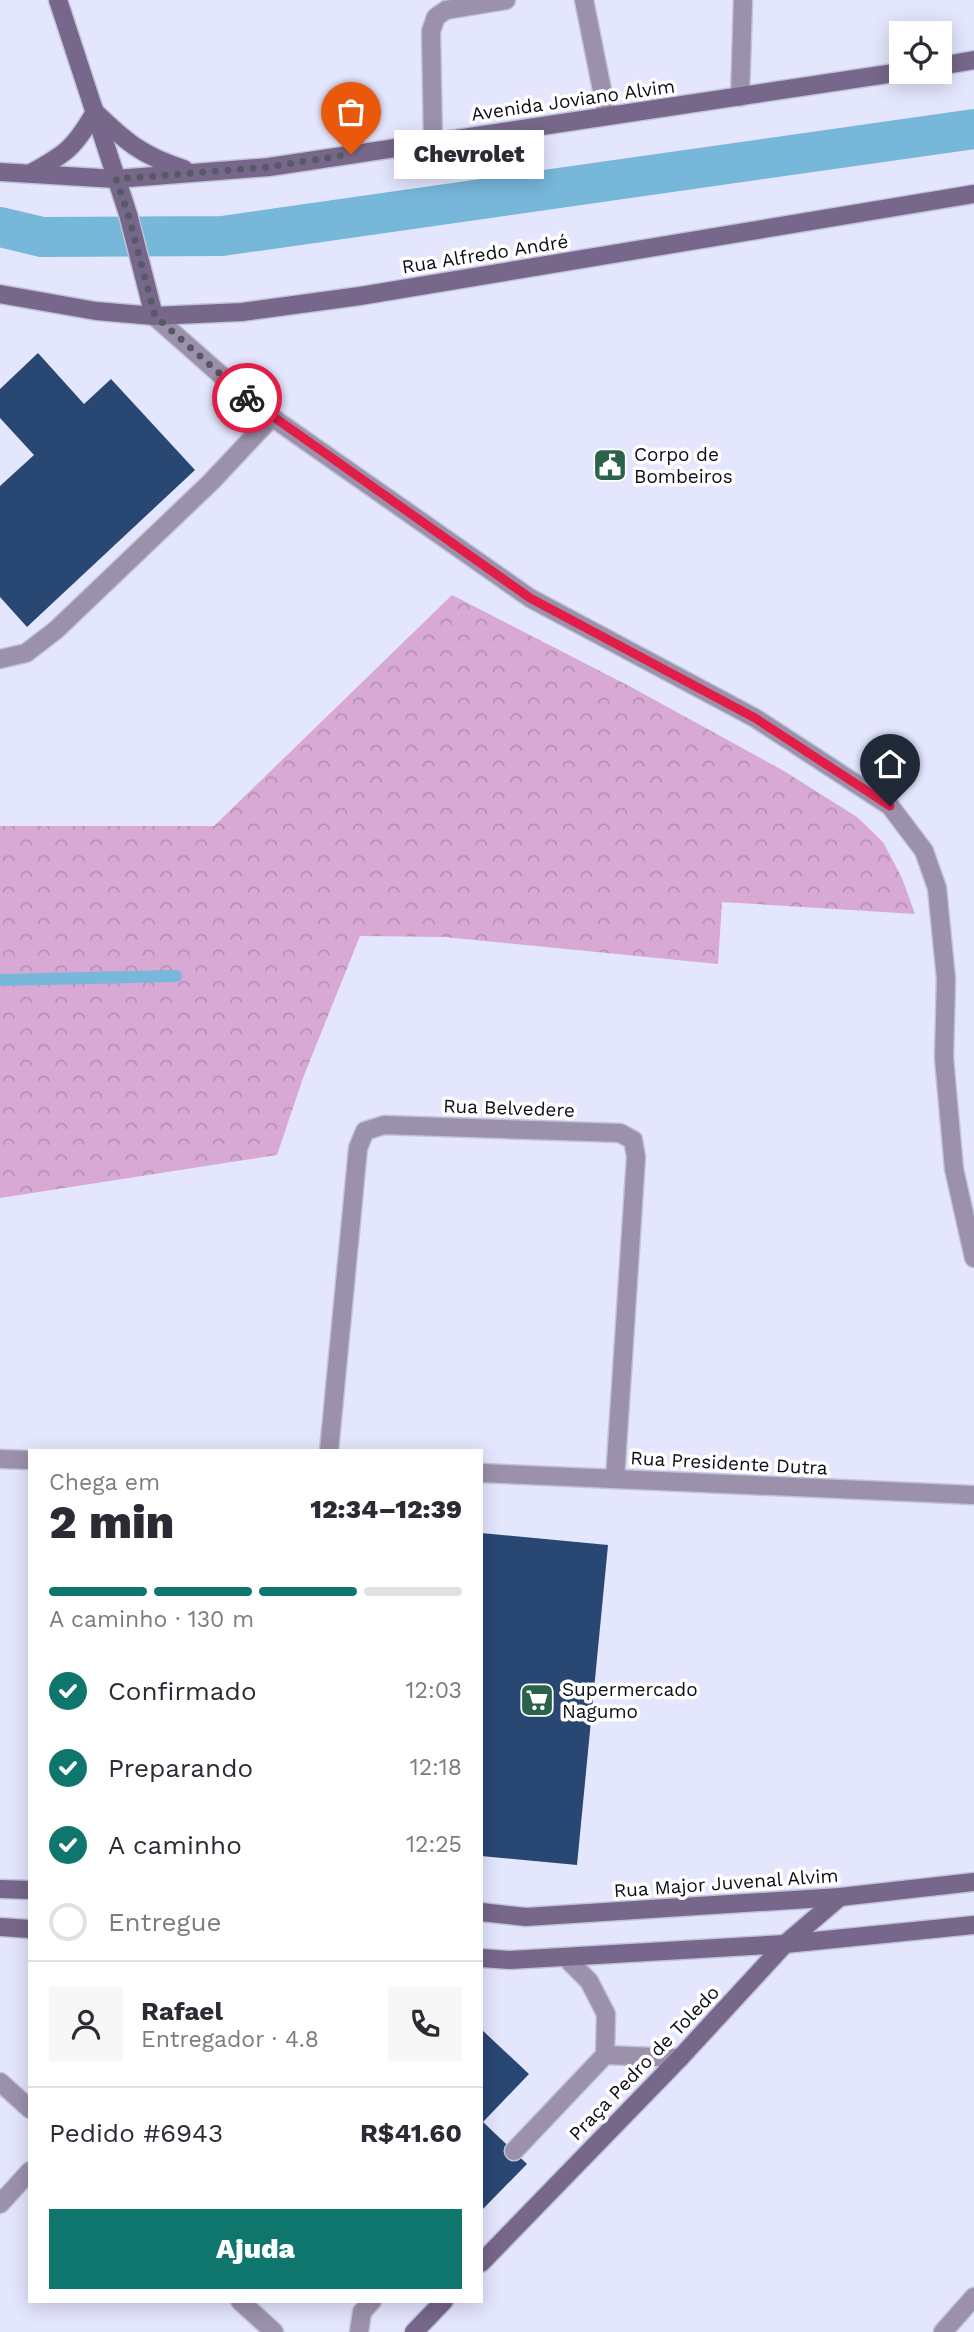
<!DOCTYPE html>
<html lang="pt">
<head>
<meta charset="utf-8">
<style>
	body { margin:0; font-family:"Work Sans",sans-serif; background:#f7f7f7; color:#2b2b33; height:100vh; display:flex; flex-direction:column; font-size:26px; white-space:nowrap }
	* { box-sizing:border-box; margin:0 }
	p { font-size:23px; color:#7c7c81 }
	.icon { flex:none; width:38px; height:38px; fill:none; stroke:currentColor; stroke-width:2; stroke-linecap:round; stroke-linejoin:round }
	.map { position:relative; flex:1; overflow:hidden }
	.details { position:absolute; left:28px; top:1449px; width:455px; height:854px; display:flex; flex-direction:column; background:#fff; border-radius:0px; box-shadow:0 4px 18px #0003 }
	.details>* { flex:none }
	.controls { position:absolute; left:889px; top:21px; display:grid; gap:14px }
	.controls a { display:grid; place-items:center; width:63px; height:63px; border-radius:0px; background:#fff; box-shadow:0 4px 18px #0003; font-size:35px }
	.pin { position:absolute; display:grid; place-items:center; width:60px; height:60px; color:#fff; margin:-72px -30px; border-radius:50% 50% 50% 0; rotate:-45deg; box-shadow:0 0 7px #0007 }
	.pin .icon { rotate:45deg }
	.courier { position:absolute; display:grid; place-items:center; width:70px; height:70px; margin:-35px; border:5px solid #e11d48; border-radius:50%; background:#fff; color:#222; box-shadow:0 2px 9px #0007 }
	.bubble { position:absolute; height:49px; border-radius:0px; background:#fff; box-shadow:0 4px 18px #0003; font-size:23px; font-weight:800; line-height:49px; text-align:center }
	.head em { font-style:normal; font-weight:800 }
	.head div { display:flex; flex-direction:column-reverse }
	.head { display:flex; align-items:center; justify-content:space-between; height:119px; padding:0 21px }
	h1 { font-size:46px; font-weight:800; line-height:52px }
	.bar { display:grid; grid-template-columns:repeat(4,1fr); gap:10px 7px; align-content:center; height:84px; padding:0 21px }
	.bar i { height:9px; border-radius:5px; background:#e1e1e2 }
	.bar .current { background:#0f766e }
	.bar p { grid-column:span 4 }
	.line { display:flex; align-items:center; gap:18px; padding:0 21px; border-top:2px solid #e1e1e2 }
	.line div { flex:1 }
	.round { display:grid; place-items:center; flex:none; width:74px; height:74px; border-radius:0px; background:#f7f7f7 }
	ol { padding:0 21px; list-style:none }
	li { display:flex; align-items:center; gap:21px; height:77px }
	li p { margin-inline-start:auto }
	li .icon { padding:7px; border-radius:50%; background:#0f766e; color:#fff; stroke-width:4 }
	li:last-child { color:#7c7c81 }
	li i { width:38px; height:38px; border:4px solid #e1e1e2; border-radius:50% }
	.action { display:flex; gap:14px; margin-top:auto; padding:14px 21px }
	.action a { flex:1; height:80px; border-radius:0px; background:#0f766e; color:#fff; font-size:28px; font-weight:800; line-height:80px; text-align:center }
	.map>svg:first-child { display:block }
	.forest { fill:url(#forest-crowns) }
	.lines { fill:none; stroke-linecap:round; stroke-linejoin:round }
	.stream { stroke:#76b7da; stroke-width:12 }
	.canal { stroke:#76b7da; stroke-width:40 }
	.building { fill:#284773 }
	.lane-casing { stroke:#c1c3d9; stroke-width:21 }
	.street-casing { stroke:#c1c3d9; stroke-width:21 }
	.secondary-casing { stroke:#c1c3d9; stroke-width:21 }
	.lane { stroke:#9c91aa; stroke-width:18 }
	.street { stroke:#9c91aa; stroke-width:18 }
	.secondary { stroke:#77678a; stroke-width:18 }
	.done { stroke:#585967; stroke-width:7; stroke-dasharray:0 12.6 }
	.route { stroke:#e11d48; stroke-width:9 }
	.labels { text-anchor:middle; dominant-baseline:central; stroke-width:7; stroke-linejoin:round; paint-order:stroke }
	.street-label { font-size:19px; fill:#0c0d16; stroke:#fff }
	.poi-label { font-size:19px; fill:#0c0d16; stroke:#fff; text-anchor:start }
</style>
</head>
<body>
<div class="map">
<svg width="974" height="2332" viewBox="0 0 974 2332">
	<defs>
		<pattern id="forest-crowns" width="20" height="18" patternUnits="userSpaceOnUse" patternTransform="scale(1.75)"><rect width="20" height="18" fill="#d7a9d4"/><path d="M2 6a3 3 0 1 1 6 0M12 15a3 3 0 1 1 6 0" fill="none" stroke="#b790b5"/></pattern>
	</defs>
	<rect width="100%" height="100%" fill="#e4e6fe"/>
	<polygon class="forest" points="452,595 631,687 784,771 857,817 883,842 902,878 915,914 722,902 718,964 444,937 360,936 303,1078 277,1155 0,1198 0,826 214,826"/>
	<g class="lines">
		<polyline class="stream" points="0,980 176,976"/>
		<polyline class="canal" points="0,227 42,237 222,236 974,129"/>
	</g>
	<g class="building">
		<polygon points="38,353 84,404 111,379 195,470 27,627 0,597 0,486 34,455 0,418 0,389"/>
		<polygon points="481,1533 608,1545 577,1865 481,1856"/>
		<polygon points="481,2029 529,2074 483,2122 527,2164 481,2211"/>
	</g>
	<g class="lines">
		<g class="lane-casing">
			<g id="lane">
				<polyline points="584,0 607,115"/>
				<polyline points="740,97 743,0"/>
				<polyline points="433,142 431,31 436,17 446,10 506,0"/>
				<polyline points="0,659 26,653 56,630 211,482 272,417"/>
				<polyline points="605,2055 680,2058"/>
				<polyline points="514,2151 605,2055 606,2014 589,1981 565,1957"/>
				<polyline points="0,2204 30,2171"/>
				<polyline points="359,2332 362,2312 372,2301"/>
			</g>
		</g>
		<g class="street-casing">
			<g id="street">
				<polyline points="154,316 256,406 530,598 755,718 890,806 924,851 937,888 946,979 944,1058 954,1169 974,1258"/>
				<polyline points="329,1451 358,1148 365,1131 384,1125 620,1133 633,1140 636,1157 615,1479"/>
				<polyline points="0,1459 30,1460"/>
				<polyline points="481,1473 974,1495"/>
				<polyline points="0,2082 30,2109"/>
				<polyline points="240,2301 274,2332"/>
				<polyline points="943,2332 974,2297"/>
			</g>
		</g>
		<g class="secondary-casing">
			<g id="secondary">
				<polyline points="58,0 128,214 154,316"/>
				<polyline points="940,66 974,60"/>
				<polyline points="0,172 116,179 269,167 901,72"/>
				<path d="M31 173C66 154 75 147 95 112 125 141 142 156 184 169"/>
				<polyline points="0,294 96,311 154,316 242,312 360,296 974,194"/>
				<polyline points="0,1889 30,1890"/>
				<polyline points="481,1912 526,1917 840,1897 974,1882"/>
				<polyline points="0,1927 30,1929"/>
				<polyline points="481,1958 510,1960 785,1944 974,1925"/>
				<polyline points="481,2263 680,2058 785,1944 840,1897"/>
				<polyline points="414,2332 444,2301"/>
			</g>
		</g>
		<use href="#lane" class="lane"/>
		<use href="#street" class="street"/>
		<use href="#secondary" class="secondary"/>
	</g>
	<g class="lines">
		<polyline class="done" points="247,398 155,316 128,214 116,179 269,167 351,154"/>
		<polyline class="route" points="247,398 530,598 755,718 890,806"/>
	</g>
	<defs>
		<g id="civic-square" transform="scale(1.75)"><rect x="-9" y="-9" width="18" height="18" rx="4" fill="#2b624a" stroke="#fff"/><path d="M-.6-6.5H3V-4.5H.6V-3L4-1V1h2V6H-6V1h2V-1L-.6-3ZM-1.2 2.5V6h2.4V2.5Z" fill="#fff"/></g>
		<g id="supermarket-square" transform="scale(1.75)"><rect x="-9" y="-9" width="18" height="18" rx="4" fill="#2b624a" stroke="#fff"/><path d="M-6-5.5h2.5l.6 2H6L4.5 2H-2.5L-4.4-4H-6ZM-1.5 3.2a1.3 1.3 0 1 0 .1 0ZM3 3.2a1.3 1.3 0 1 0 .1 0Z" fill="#fff"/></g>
	</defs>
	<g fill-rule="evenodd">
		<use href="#civic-square" x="610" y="465"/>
		<use href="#supermarket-square" x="537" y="1700"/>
	</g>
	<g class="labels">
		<g class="street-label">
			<text transform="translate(573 100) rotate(-8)">Avenida Joviano Alvim</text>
			<text transform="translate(485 254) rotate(-9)">Rua Alfredo André</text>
			<text transform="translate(509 1108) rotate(2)">Rua Belvedere</text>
			<text transform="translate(729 1463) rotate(3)">Rua Presidente Dutra</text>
			<text transform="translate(726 1883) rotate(-4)">Rua Major Juvenal Alvim</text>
			<text transform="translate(644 2063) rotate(-46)">Praça Pedro de Toledo</text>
		</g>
		<g class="poi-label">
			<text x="634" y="454">Corpo de<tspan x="634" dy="22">Bombeiros</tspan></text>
			<text x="562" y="1689">Supermercado<tspan x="562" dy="22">Nagumo</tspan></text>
		</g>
	</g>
</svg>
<div class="controls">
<a><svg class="icon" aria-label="locate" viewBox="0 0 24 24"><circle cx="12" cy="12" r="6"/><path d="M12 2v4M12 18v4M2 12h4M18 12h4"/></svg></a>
</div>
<div class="pin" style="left:351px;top:154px;background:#ea580c"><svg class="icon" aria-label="bag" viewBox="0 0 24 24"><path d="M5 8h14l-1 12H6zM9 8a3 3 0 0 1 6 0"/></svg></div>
<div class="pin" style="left:890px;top:806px;background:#1f2937"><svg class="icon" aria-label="home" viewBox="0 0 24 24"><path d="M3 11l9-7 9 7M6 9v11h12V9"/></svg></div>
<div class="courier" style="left:247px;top:398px"><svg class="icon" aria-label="bike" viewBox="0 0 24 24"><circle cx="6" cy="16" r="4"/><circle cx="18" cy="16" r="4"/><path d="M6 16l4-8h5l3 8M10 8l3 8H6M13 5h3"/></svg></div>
<div class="bubble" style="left:394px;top:130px;width:150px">Chevrolet</div>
<section class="details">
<div class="head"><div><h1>2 min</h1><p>Chega em</p></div><em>12:34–12:39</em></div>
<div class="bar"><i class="current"></i><i class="current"></i><i class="current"></i><i></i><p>A caminho · 130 m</p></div>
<ol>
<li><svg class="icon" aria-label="check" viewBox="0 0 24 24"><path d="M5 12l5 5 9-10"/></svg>Confirmado<p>12:03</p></li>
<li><svg class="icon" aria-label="check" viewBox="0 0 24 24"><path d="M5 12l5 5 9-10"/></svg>Preparando<p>12:18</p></li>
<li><svg class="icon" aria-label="check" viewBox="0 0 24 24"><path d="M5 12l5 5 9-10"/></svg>A caminho<p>12:25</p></li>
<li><i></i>Entregue</li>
</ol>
<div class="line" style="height:126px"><a class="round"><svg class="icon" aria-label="person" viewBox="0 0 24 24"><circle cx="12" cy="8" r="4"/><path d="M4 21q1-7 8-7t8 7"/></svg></a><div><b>Rafael</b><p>Entregador · 4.8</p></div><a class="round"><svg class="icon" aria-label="phone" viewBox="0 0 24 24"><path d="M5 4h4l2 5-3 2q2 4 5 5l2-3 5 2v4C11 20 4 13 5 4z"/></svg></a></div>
<div class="line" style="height:91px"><div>Pedido #6943</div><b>R$41.60</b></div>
<div class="action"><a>Ajuda</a></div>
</section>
</div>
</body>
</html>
